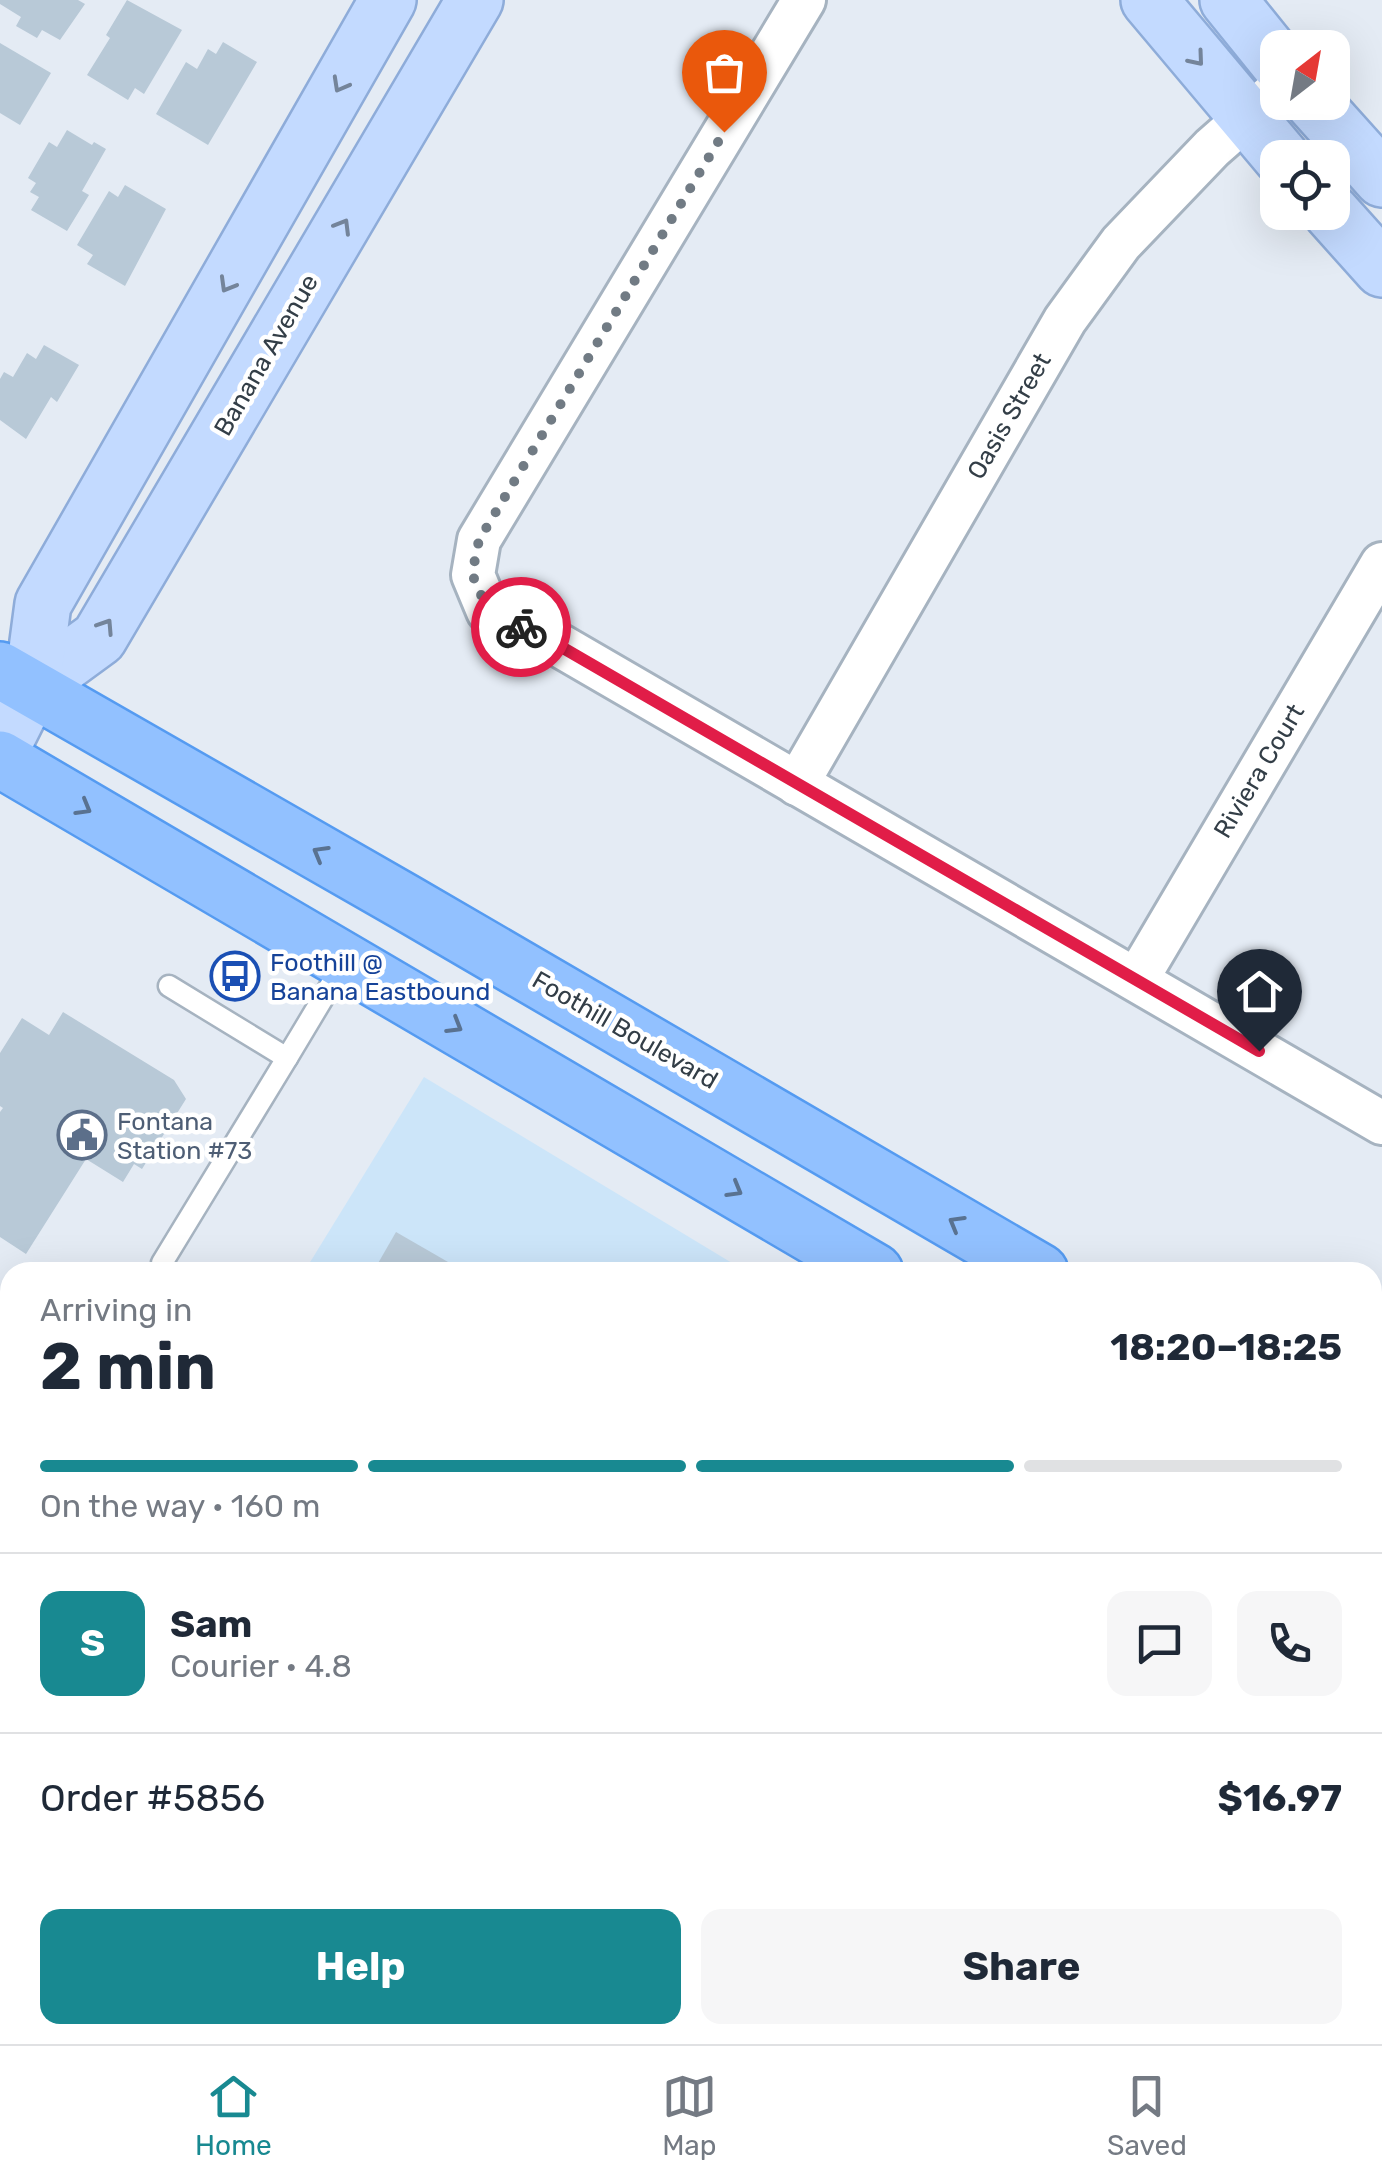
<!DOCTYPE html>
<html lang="en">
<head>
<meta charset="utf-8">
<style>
	body { margin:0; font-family:Rubik,sans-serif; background:#f6f6f7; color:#1f2937; height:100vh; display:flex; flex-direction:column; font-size:38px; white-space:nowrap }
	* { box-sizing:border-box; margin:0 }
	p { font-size:32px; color:#747a83 }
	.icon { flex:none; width:55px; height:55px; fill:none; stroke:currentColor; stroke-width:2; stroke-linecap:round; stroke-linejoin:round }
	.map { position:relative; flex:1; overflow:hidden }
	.panel { position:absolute; left:0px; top:1262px; width:1382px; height:782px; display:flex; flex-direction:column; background:#fff; border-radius:30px 30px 0 0; box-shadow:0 10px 40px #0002 }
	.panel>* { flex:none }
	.needle { width:65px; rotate:31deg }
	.tools { position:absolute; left:1260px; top:30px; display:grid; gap:20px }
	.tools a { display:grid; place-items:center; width:90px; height:90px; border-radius:20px; background:#fff; box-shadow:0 10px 40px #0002; font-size:50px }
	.pin { position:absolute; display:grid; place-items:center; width:85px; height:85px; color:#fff; margin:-102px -42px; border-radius:50% 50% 50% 0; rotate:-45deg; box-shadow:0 0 10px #0007 }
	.pin .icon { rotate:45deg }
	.courier { position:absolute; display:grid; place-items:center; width:100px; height:100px; margin:-50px; border:8px solid #e11d48; border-radius:50%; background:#fff; color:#222; box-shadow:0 2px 12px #0007 }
	.head em { font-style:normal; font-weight:700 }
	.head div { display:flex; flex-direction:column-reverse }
	.head { display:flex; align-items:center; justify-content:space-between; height:170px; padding:0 40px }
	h1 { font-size:65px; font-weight:700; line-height:75px }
	.bar { display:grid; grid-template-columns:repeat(4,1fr); gap:15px 10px; align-content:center; height:120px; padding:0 40px }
	.bar i { height:12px; border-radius:8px; background:#e0e1e3 }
	.bar .current { background:#188991 }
	.bar p { grid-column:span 4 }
	.line { display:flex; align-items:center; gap:25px; padding:0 40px; border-top:2px solid #e0e1e3 }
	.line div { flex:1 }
	.round { display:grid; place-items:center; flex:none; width:105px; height:105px; border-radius:20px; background:#f6f6f7 }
	.cta { display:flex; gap:20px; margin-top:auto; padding:20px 40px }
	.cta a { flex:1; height:115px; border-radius:20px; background:#188991; color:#fff; font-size:40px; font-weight:700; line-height:115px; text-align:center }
	.cta a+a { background:#f6f6f7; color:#1f2937 }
	.dock { display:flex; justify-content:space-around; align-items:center; height:140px; border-top:2px solid #e0e1e3; background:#fff; font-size:28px; color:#747a83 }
	.dock a { display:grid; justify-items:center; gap:5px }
	.dock .current { color:#188991 }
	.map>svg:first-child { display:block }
	.residential { fill:#d1dce9 }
	.commercial { fill:#cce5f9 }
	.education { fill:#ccdbef }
	.building { fill:#b8c9d7 }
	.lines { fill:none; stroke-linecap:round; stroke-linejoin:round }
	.lane-casing { stroke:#a6b3c0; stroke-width:25 }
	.street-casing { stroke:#a6b3c0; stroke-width:48 }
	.secondary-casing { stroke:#8eacd9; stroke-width:60 }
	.primary-casing { stroke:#559bf1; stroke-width:60 }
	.lane { stroke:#fff; stroke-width:20 }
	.street { stroke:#fff; stroke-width:42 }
	.secondary { stroke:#c3daff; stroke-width:55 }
	.primary { stroke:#92c1ff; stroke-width:55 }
	.oneway { stroke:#74849a }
	.oneway2 { stroke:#597291 }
	.done { stroke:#717b84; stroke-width:10; stroke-dasharray:0 18 }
	.route { stroke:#e11d48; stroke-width:12 }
	.labels { text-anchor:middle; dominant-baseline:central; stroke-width:9; stroke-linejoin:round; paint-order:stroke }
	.street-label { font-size:25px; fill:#333e47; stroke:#fff }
	.transit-label { font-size:25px; fill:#164399; stroke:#fff; text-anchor:start }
	.service-label { font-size:25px; fill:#4e5e75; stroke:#fff; text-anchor:start }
</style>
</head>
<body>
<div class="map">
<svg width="1382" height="2044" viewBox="0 0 1382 2044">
	<rect width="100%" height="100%" fill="#e4ebf4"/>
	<g class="residential">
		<polygon points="0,1636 10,1641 10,1940 0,1934"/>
		<polygon points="170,2035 468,2035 463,2044 185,2044"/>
	</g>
	<polygon class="commercial" points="424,1077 747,1272 304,1272"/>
	<polygon class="education" points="468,2035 1203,2035 1219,2044 463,2044"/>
	<g class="building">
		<polygon points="0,0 78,0 85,4 60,40 42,30 37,38 16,26 21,17 0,4"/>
		<polygon points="127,0 182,30 144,94 135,88 128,100 87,75 110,38 106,35"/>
		<polygon points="223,42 257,62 208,145 156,114 186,62 197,69 208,49 216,54"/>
		<polygon points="0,43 51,73 20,125 0,113"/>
		<polygon points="67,130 92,145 94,142 106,149 82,191 89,195 67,231 31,210 39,197 30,192 36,183 28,178 49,142 57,147"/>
		<polygon points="125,185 166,209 125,286 87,264 93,255 77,245 109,191 118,197"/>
		<polygon points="44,345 79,365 57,402 51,397 26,439 0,420 0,379 4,372 13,377 27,353 36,359"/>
		<polygon points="63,1012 174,1080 186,1099 142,1169 134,1164 123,1182 86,1159 26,1254 0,1237 0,1112 3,1108 0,1106 0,1053 22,1018 49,1035"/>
		<polygon points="396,1232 455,1266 452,1272 373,1272"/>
	</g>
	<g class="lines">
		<g class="lane-casing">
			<g id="lane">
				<polyline points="169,986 287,1058 344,963"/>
				<polyline points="162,1263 287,1058"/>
				<polyline points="0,1353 10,1359"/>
				<polyline points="0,1787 10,1793"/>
				<polyline points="306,2044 311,2035"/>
			</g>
		</g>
		<g class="street-casing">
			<g id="street">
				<polyline points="804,0 479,540 473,575 488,611 559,645 1382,1123"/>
				<polyline points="797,784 1065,320 1121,243 1212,148 1278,90"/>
				<polyline points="1137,979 1382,564"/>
			</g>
		</g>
		<g class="secondary-casing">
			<g id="secondary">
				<polyline points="1149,0 1282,158"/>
				<polyline points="1228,0 1278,62"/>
				<polyline points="1313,102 1382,179"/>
				<polyline points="1331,212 1382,269"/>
				<polyline points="32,687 99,638 475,0"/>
				<polyline points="0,751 32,687 43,604 388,0"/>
			</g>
		</g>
		<g class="primary-casing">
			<g id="primary">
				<polyline points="0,670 405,902 1040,1272"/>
				<polyline points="0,759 875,1272"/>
				<polyline points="1372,1467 1382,1473"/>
				<polyline points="1372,1565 1382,1571"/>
			</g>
		</g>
		<use href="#lane" class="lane"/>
		<use href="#street" class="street"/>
		<use href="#secondary" class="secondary"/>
		<use href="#primary" class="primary"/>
	</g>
	<defs><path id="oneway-chevron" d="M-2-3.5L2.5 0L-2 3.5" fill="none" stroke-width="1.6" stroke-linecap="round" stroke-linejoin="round" transform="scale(2.5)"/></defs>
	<g class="oneway">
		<use href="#oneway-chevron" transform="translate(1197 59) rotate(50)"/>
		<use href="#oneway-chevron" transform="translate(340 85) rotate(119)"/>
		<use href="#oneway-chevron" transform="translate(343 226) rotate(-59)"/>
		<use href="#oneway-chevron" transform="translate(227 285) rotate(120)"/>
		<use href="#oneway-chevron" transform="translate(106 626) rotate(-57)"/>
	</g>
	<g class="oneway2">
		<use href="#oneway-chevron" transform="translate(84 808) rotate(30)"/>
		<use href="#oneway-chevron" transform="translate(320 853) rotate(-150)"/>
		<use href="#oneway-chevron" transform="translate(455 1026) rotate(31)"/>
		<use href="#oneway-chevron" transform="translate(735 1190) rotate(30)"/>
		<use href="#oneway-chevron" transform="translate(956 1223) rotate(-150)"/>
	</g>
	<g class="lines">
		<polyline class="done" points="521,627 488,611 472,574 479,540 724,132"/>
		<polyline class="route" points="521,627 558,645 1259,1051"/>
	</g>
	<defs>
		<g id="bus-ring" transform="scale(2.5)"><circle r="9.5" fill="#fff" stroke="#1a4fb4" stroke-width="1.5"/><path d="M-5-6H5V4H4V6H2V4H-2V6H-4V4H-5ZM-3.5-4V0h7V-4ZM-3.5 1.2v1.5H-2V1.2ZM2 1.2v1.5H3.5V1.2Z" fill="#1a4fb4"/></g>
		<g id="civic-ring" transform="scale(2.5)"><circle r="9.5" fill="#fff" stroke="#5c6f8a" stroke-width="1.5"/><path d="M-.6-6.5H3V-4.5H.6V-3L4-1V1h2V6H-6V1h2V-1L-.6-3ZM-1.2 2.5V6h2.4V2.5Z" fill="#5c6f8a"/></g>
	</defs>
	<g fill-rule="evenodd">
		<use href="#bus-ring" x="235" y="976"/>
		<use href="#civic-ring" x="82" y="1135"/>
	</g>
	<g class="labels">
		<g class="street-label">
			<text transform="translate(266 355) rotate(-60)">Banana Avenue</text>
			<text transform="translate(1009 416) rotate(-60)">Oasis Street</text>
			<text transform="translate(1259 771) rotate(-59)">Riviera Court</text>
			<text transform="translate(625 1030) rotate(30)">Foothill Boulevard</text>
		</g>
		<g class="transit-label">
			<text x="270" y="962">Foothill @<tspan x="270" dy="29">Banana Eastbound</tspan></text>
		</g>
		<g class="service-label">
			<text x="117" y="1121">Fontana<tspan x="117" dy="29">Station #73</tspan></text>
		</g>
	</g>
</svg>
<div class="tools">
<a><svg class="needle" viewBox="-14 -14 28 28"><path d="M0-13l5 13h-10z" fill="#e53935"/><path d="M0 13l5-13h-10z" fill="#747a83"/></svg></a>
<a><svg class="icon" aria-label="locate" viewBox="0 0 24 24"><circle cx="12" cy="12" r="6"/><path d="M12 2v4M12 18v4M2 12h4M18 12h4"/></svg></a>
</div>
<div class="pin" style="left:724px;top:132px;background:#ea580c"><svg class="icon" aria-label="bag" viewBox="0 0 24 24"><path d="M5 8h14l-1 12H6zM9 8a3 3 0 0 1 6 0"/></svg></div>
<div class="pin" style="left:1259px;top:1051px;background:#1f2937"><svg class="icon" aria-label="home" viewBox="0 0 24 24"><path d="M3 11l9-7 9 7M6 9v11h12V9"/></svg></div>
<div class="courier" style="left:521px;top:627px"><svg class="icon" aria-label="bike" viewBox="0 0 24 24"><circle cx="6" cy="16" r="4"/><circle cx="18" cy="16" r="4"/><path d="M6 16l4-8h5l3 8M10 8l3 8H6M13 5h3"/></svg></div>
<section class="panel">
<div class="head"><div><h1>2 min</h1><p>Arriving in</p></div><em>18:20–18:25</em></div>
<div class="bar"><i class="current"></i><i class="current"></i><i class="current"></i><i></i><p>On the way · 160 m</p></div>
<div class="line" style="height:180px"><b class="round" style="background:#188991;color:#fff">S</b><div><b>Sam</b><p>Courier · 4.8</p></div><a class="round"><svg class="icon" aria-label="chat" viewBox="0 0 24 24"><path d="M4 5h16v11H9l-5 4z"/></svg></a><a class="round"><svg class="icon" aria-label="phone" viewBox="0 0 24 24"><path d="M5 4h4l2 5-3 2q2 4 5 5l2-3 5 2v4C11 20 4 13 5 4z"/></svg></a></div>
<div class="line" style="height:130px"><div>Order #5856</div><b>$16.97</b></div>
<div class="cta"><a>Help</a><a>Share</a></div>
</section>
</div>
<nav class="dock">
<a class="current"><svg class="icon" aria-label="home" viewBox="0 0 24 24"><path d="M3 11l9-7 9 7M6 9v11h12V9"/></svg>Home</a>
<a><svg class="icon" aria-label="map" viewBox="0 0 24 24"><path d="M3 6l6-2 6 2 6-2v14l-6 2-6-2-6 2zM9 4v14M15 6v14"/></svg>Map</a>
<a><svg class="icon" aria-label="saved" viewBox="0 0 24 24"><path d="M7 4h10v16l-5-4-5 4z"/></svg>Saved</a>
</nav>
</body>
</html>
